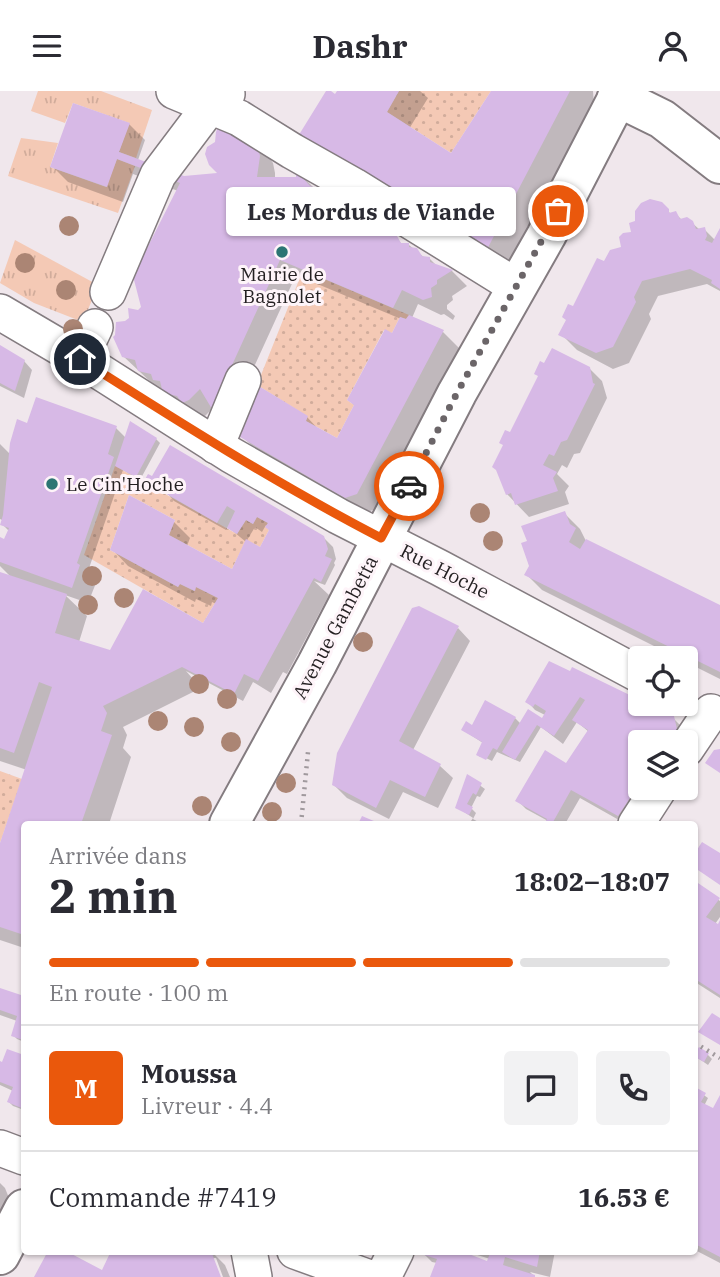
<!DOCTYPE html>
<html lang="fr">
<head>
<meta charset="utf-8">
<style>
	body { margin:0; font-family:"IBM Plex Serif",serif; background:#f2f2f3; color:#2b2b33; height:100vh; display:flex; flex-direction:column; font-size:26px; white-space:nowrap }
	* { box-sizing:border-box; margin:0 }
	p { font-size:23px; color:#7c7c81 }
	.icon { flex:none; width:38px; height:38px; fill:none; stroke:currentColor; stroke-width:2; stroke-linecap:round; stroke-linejoin:round }
	.map { position:relative; flex:1; overflow:hidden }
	.drawer { position:absolute; left:21px; top:730px; width:677px; height:434px; display:flex; flex-direction:column; background:#fff; border-radius:7px; box-shadow:0 2px 5px #0004 }
	.drawer>* { flex:none }
	.fabs { position:absolute; left:628px; top:555px; display:grid; gap:14px }
	.fabs a { display:grid; place-items:center; width:70px; height:70px; border-radius:7px; background:#fff; box-shadow:0 2px 5px #0004; font-size:35px }
	.pin { position:absolute; display:grid; place-items:center; width:60px; height:60px; color:#fff; margin:-30px; border:4px solid #fff; border-radius:50%; box-shadow:0 2px 7px #0007 }
	.courier { position:absolute; display:grid; place-items:center; width:70px; height:70px; margin:-35px; border:5px solid #ea580c; border-radius:50%; background:#fff; color:#222; box-shadow:0 2px 9px #0007 }
	.bubble { position:absolute; height:49px; border-radius:7px; background:#fff; box-shadow:0 2px 5px #0004; font-size:23px; font-weight:700; line-height:49px; text-align:center }
	.overview em { font-style:normal; font-weight:700 }
	.overview div { display:flex; flex-direction:column-reverse }
	.overview { display:flex; align-items:center; justify-content:space-between; height:119px; padding:0 28px }
	h1 { font-size:46px; font-weight:700; line-height:52px }
	.bar { display:grid; grid-template-columns:repeat(4,1fr); gap:10px 7px; align-content:center; height:84px; padding:0 28px }
	.bar i { height:9px; border-radius:5px; background:#e1e1e2 }
	.bar .active { background:#ea580c }
	.bar p { grid-column:span 4 }
	.line { display:flex; align-items:center; gap:18px; padding:0 28px; border-top:2px solid #e1e1e2 }
	.line div { flex:1 }
	.round { display:grid; place-items:center; flex:none; width:74px; height:74px; border-radius:7px; background:#f2f2f3 }
	header { display:flex; justify-content:space-between; align-items:center; height:91px; padding:0 28px; background:#fff; font-size:32px; font-weight:700 }
	.map>svg:first-child { display:block }
	.grass { fill:url(#grass-tufts) }
	.garden { fill:url(#garden-dots) }
	.shadow { fill:#0003; fill-rule:evenodd }
	.building { fill:#d7b9e6 }
	.lines { fill:none; stroke-linecap:round; stroke-linejoin:round }
	.street-casing { stroke:#847c80; stroke-width:38 }
	.secondary-casing { stroke:#847c80; stroke-width:42 }
	.path { stroke:#a0999d; stroke-width:4.5; stroke-dasharray:2 5; stroke-linecap:butt }
	.street { stroke:#fff; stroke-width:35 }
	.secondary { stroke:#fff; stroke-width:38 }
	.tree { fill:#ab8574 }
	.done { stroke:#6b6568; stroke-width:7; stroke-dasharray:0 12.6 }
	.route { stroke:#ea580c; stroke-width:9 }
	.poi-dot { fill:#2c7573; stroke:#fef4f9; stroke-width:2.5 }
	.labels { text-anchor:middle; dominant-baseline:central; stroke-width:6; stroke-linejoin:round; paint-order:stroke }
	.poi-label { font-size:19px; fill:#231f21; stroke:#fef4f9 }
	.street-label { font-size:19px; fill:#231f21; stroke:#fef4f9 }
</style>
</head>
<body>
<header><svg class="icon" aria-label="menu" viewBox="0 0 24 24"><path d="M4 6h16M4 12h16M4 18h16"/></svg>Dashr<svg class="icon" aria-label="person" viewBox="0 0 24 24"><circle cx="12" cy="8" r="4"/><path d="M4 21q1-7 8-7t8 7"/></svg></header>
<div class="map">
<svg width="720" height="1186" viewBox="0 0 720 1186">
	<defs>
		<pattern id="grass-tufts" width="24" height="20" patternUnits="userSpaceOnUse" patternTransform="scale(1.75)"><rect width="24" height="20" fill="#f4c9b5"/><path d="M3 7l-1-3M5 7V3M7 7l1-3M15 17l-1-3M17 17v-4M19 17l1-3" fill="none" stroke="#d1ac9b"/></pattern>
		<pattern id="garden-dots" width="8" height="8" patternUnits="userSpaceOnUse" patternTransform="scale(1.75)"><rect width="8" height="8" fill="#f4c9b5"/><path d="M2 2h.1M6 6h.1" fill="none" stroke="#d1ac9b" stroke-width="1.8" stroke-linecap="round"/></pattern>
	</defs>
	<rect width="100%" height="100%" fill="#f0e7ec"/>
	<g class="grass">
		<polygon points="38,0 101,0 152,19 136,67 119,61 129,32 73,12 65,32 31,20"/>
		<polygon points="21,47 58,52 50,76 106,96 117,68 135,75 118,122 8,85"/>
		<polygon points="15,149 98,194 83,231 34,212 0,192"/>
	</g>
	<g class="garden">
		<polygon points="399,0 491,0 451,62 387,21"/>
		<polygon points="303,179 409,224 406,228 400,226 392,242 384,239 347,309 354,314 337,347 306,330 307,325 257,294"/>
		<polygon points="115,375 237,443 246,429 253,433 257,426 268,432 266,436 269,439 260,456 246,449 232,478 169,444 175,429 129,404 110,459 178,496 180,493 194,500 196,496 218,507 203,532 84,464"/>
		<polygon points="0,680 22,688 0,752"/>
	</g>
	<g class="shadow">
		<polygon points="327,0 336,5 339,0 420,0 428,7 409,38 452,65 493,0 593,0 594,14 504,185"/>
		<polygon points="129,33 145,49 138,69 184,87 221,83 261,55 273,72 275,82 275,88 298,88 301,84 316,99 321,96 334,110 338,110 348,120 356,118 365,128 368,128 375,133 388,146 396,147 403,154 409,154 425,167 429,167 437,175 452,180 467,195 452,205 453,209 447,214 447,218 455,225 453,229 444,223 441,224 418,213 412,227 443,241 459,257 373,419 362,423 259,362 242,345 307,326 320,340 338,349 355,315 349,309 392,244 401,228 296,184 228,333 213,317 205,325 199,327 181,318 165,301 164,298 156,296 123,265 139,221 143,216 178,100 133,83 123,111 68,91 52,75"/>
		<polygon points="661,113 671,123 675,122 682,129 691,131 700,139 704,138 716,150 720,141 720,200 707,193 658,205 649,223 651,228 629,272 613,278 577,259 561,243 574,217 605,173 623,157 633,142"/>
		<polygon points="0,256 24,270 32,279 24,307 0,295"/>
		<polygon points="589,277 602,290 607,307 580,362 574,363 567,377 562,374 557,383 569,395 565,401 569,413 529,426 507,403 510,344"/>
		<polygon points="28,334 116,337 126,347 156,348 160,352 140,389 123,379 87,483 96,492 88,512 65,504 87,525 79,551 111,561 204,534 216,513 212,511 211,515 196,508 195,511 128,475 112,458 130,406 174,431 190,447 187,455 233,480 267,462 271,440 266,434 262,441 255,436 246,451 228,436 226,439 174,410 167,402 167,403 150,394 146,390 149,386 323,446 333,456 336,468 334,472 335,474 325,494 314,490 329,504 287,583 283,581 271,602 253,591 243,610 186,580 201,597 123,636 127,644 123,657 131,666 109,733 24,733 24,857 0,849 0,758 27,679 0,670 0,482 11,486 0,475 0,448 5,450 9,440 2,433 4,430 0,428 0,353 11,364"/>
		<polygon points="564,422 580,438 586,450 720,516 720,588 686,571 686,567 678,567 542,499 526,483"/>
		<polygon points="458,537 470,550 413,659 440,675 453,687 438,717 403,701 389,728 347,707 334,694"/>
		<polygon points="573,578 640,612 673,627 686,640 686,651 640,651 640,696 626,733 580,707 565,733 546,733 548,730 526,718 518,710 566,675 589,641 577,631 563,653 541,636 520,671 497,661 492,670 480,664 480,666 478,664 483,652 463,639 515,627 521,633 542,629 545,624 535,619 527,610 571,583"/>
		<polygon points="468,686 485,698 480,706 477,705 471,717 476,722 473,728 482,733 469,733 473,727 457,716"/>
		<polygon points="695,792 720,810 720,826 715,833 718,835 720,833 720,907 695,891"/>
		<polygon points="0,899 24,907 24,951 17,948 13,944 17,930 0,924"/>
		<polygon points="8,960 24,967 24,1019 13,1015 9,1011 13,1000 0,994 0,972 3,973"/>
		<polygon points="708,964 712,968 708,974 695,965"/>
		<polygon points="695,998 708,1007 704,1015 713,1020 720,1008 720,1172 695,1159"/>
		<polygon points="0,1092 5,1097 9,1107 0,1124"/>
		<polygon points="211,1160 225,1174 230,1186 223,1186 216,1167 212,1167 219,1186 36,1186 102,1181"/>
		<polygon points="332,1160 365,1160 361,1170"/>
		<path d="M424 1160H555L550 1186 530 1181 535 1186H433L437 1172 432 1171 423 1162ZM468 1161 490 1168 489 1172 467 1164Z"/>
	</g>
	<g class="building">
		<polygon points="326,0 331,0 335,3 337,0 399,0 387,21 451,62 491,0 570,0 483,166 297,47"/>
		<polygon points="73,12 130,32 119,61 184,85 217,82 209,74 205,63 207,56 215,51 216,41 219,34 257,54 260,65 257,86 296,86 296,83 302,82 303,87 310,95 316,97 321,94 325,100 322,101 327,107 339,108 341,116 346,118 356,116 356,125 369,126 371,131 376,131 378,137 383,138 385,144 397,145 401,152 409,152 409,156 417,157 422,165 430,166 430,171 453,179 437,189 437,193 431,197 432,206 423,209 402,199 393,217 280,169 212,318 200,298 189,309 182,312 177,305 163,302 160,290 153,289 151,283 138,280 135,269 122,266 113,246 115,244 116,231 125,230 129,227 128,217 138,219 141,216 133,185 180,92 117,68 107,96 50,76"/>
		<polygon points="650,108 662,111 669,118 669,122 676,120 680,128 687,126 693,130 696,138 705,136 707,145 705,149 712,152 720,137 720,198 711,192 712,189 690,178 642,190 634,206 636,211 613,256 596,262 558,244 566,229 562,226 568,213 573,215 597,167 604,170 610,159 621,156 619,146 623,142 631,141 629,132 635,130 635,120 641,112"/>
		<polygon points="409,224 444,239 357,403 345,407 240,346 238,342 257,294 308,325 306,330 337,347 354,314 347,309 385,238 392,242 400,226 406,228"/>
		<polygon points="0,254 25,269 15,300 0,292"/>
		<polygon points="552,257 590,276 593,292 595,293 567,349 561,351 554,365 549,363 543,374 557,381 553,387 558,400 515,414 511,402 506,404 496,379 492,376 503,354 499,352 505,339 510,341 538,285 534,283 540,270 544,272"/>
		<polygon points="36,306 117,335 108,363 114,366 77,472 80,474 72,497 0,471 0,446 4,448 9,437 0,434 3,424 10,352 17,328 27,332"/>
		<polygon points="130,330 157,347 136,386 115,375"/>
		<polygon points="170,354 324,445 328,458 325,465 332,468 321,491 314,487 258,590 244,583 234,603 182,576 103,615 107,622 101,640 112,644 81,733 24,733 24,844 0,836 0,752 52,596 39,591 14,662 0,657 0,481 67,503 55,542 110,559 143,498 203,532 218,507 196,496 195,500 180,493 178,496 110,459 129,404 175,429 169,444 232,478 246,448 260,456 269,439 265,436 268,432 257,426 253,433 246,429 237,443 227,437 235,420 227,415 217,432 144,390 148,383 152,385"/>
		<polygon points="565,420 570,433 576,437 569,451 580,458 586,448 720,514 720,581 524,484 529,475 521,452 527,450 521,435"/>
		<polygon points="419,515 459,535 399,650 441,673 425,706 390,689 376,717 332,694 337,662 412,517"/>
		<polygon points="549,570 570,580 572,576 640,609 640,612 648,612 674,625 677,638 668,651 640,651 640,692 618,725 571,699 553,731 557,733 544,733 547,728 515,710 545,659 566,672 588,639 572,629 585,609 580,606 554,645 537,634 515,669 502,661 528,618 542,627 546,620 535,613 533,616 525,611"/>
		<polygon points="485,609 516,626 497,659 493,657 486,669 476,664 482,651 461,639 466,630 472,634"/>
		<polygon points="720,658 720,682 705,672 714,659"/>
		<polygon points="467,683 482,692 476,704 473,702 467,713 473,716 469,724 455,717"/>
		<polygon points="362,725 381,733 358,733"/>
		<polygon points="702,751 720,762 720,794 695,777 695,762"/>
		<polygon points="695,790 720,807 706,826 718,833 720,829 720,904 695,888"/>
		<polygon points="0,897 24,905 24,940 23,949 11,945 17,925 0,919"/>
		<polygon points="712,922 720,927 720,954 698,941"/>
		<polygon points="699,956 709,962 704,971 695,966 695,962"/>
		<polygon points="7,958 24,964 24,1018 7,1011 13,996 0,991 0,970 2,971"/>
		<polygon points="695,996 706,1002 701,1011 713,1017 720,1004 720,1166 695,1153"/>
		<polygon points="48,1160 66,1160 102,1179 111,1160 211,1160 221,1186 34,1186"/>
		<polygon points="422,1160 461,1160 487,1170 491,1160 540,1160 537,1176 505,1166 503,1174 535,1184 535,1186 430,1186 437,1168 421,1163"/>
	</g>
	<g class="lines">
		<g class="street-casing">
			<g id="street">
				<polyline points="174,0 239,27 292,60 354,95 517,196"/>
				<polyline points="108,201 158,84 210,15 227,3"/>
				<polyline points="0,221 80,268 231,364 338,425 440,477 640,584"/>
				<polyline points="80,268 95,236"/>
				<polyline points="216,355 243,289"/>
				<polyline points="686,658 711,621"/>
				<polyline points="636,733 660,696"/>
				<polyline points="0,1057 24,1066"/>
				<polyline points="249,1160 254,1186"/>
				<polyline points="295,1160 367,1186"/>
				<polyline points="383,1186 396,1160"/>
			</g>
		</g>
		<g class="secondary-casing">
			<g id="secondary">
				<polyline points="617,6 662,28 720,73"/>
				<polyline points="229,733 317,573 457,302 546,145 621,0"/>
				<polyline points="0,1164 24,1118"/>
			</g>
		</g>
		<g class="path">
			<polyline points="301,733 308,661"/>
			<polyline points="695,952 720,967"/>
		</g>
		<use href="#street" class="street"/>
		<use href="#secondary" class="secondary"/>
	</g>
	<g class="tree">
		<circle cx="69" cy="135" r="10"/>
		<circle cx="25" cy="172" r="10"/>
		<circle cx="66" cy="199" r="10"/>
		<circle cx="73" cy="238" r="10"/>
		<circle cx="480" cy="422" r="10"/>
		<circle cx="493" cy="450" r="10"/>
		<circle cx="92" cy="485" r="10"/>
		<circle cx="124" cy="507" r="10"/>
		<circle cx="88" cy="514" r="10"/>
		<circle cx="363" cy="551" r="10"/>
		<circle cx="199" cy="593" r="10"/>
		<circle cx="227" cy="608" r="10"/>
		<circle cx="158" cy="630" r="10"/>
		<circle cx="194" cy="636" r="10"/>
		<circle cx="231" cy="651" r="10"/>
		<circle cx="286" cy="692" r="10"/>
		<circle cx="202" cy="715" r="10"/>
		<circle cx="272" cy="721" r="10"/>
	</g>
	<g class="lines">
		<polyline class="done" points="409,395 457,302 558,120"/>
		<path class="route" d="M80 268C179 331 277 393 381 447L409 395"/>
	</g>
	<g class="poi-dot">
		<circle cx="282" cy="161" r="7"/>
		<circle cx="52" cy="393" r="7"/>
	</g>
	<g class="labels">
		<g class="poi-label">
			<text x="282" y="183">Mairie de<tspan x="282" dy="22">Bagnolet</tspan></text>
			<text x="66" y="393" text-anchor="start">Le Cin'Hoche</text>
		</g>
		<g class="street-label">
			<text transform="translate(445 480) rotate(27)">Rue Hoche</text>
			<text transform="translate(335 536) rotate(-62)">Avenue Gambetta</text>
		</g>
	</g>
</svg>
<div class="fabs">
<a><svg class="icon" aria-label="locate" viewBox="0 0 24 24"><circle cx="12" cy="12" r="6"/><path d="M12 2v4M12 18v4M2 12h4M18 12h4"/></svg></a>
<a><svg class="icon" aria-label="layers" viewBox="0 0 24 24"><path d="M12 4l9 5-9 5-9-5zM3 14l9 5 9-5"/></svg></a>
</div>
<div class="pin" style="left:558px;top:120px;background:#ea580c"><svg class="icon" aria-label="bag" viewBox="0 0 24 24"><path d="M5 8h14l-1 12H6zM9 8a3 3 0 0 1 6 0"/></svg></div>
<div class="pin" style="left:80px;top:268px;background:#1f2937"><svg class="icon" aria-label="home" viewBox="0 0 24 24"><path d="M3 11l9-7 9 7M6 9v11h12V9"/></svg></div>
<div class="courier" style="left:409px;top:395px"><svg class="icon" aria-label="car" viewBox="0 0 24 24"><path d="M5 17H2v-5l4-1 3-4h7l3 4 3 1v5h-3M9 17h6M6 11h13"/><circle cx="7" cy="17" r="2"/><circle cx="17" cy="17" r="2"/></svg></div>
<div class="bubble" style="left:226px;top:96px;width:290px">Les Mordus de Viande</div>
<section class="drawer">
<div class="overview"><div><h1>2 min</h1><p>Arrivée dans</p></div><em>18:02–18:07</em></div>
<div class="bar"><i class="active"></i><i class="active"></i><i class="active"></i><i></i><p>En route · 100 m</p></div>
<div class="line" style="height:126px"><b class="round" style="background:#ea580c;color:#fff">M</b><div><b>Moussa</b><p>Livreur · 4.4</p></div><a class="round"><svg class="icon" aria-label="chat" viewBox="0 0 24 24"><path d="M4 5h16v11H9l-5 4z"/></svg></a><a class="round"><svg class="icon" aria-label="phone" viewBox="0 0 24 24"><path d="M5 4h4l2 5-3 2q2 4 5 5l2-3 5 2v4C11 20 4 13 5 4z"/></svg></a></div>
<div class="line" style="height:91px"><div>Commande #7419</div><b>16.53 €</b></div>
</section>
</div>
</body>
</html>
